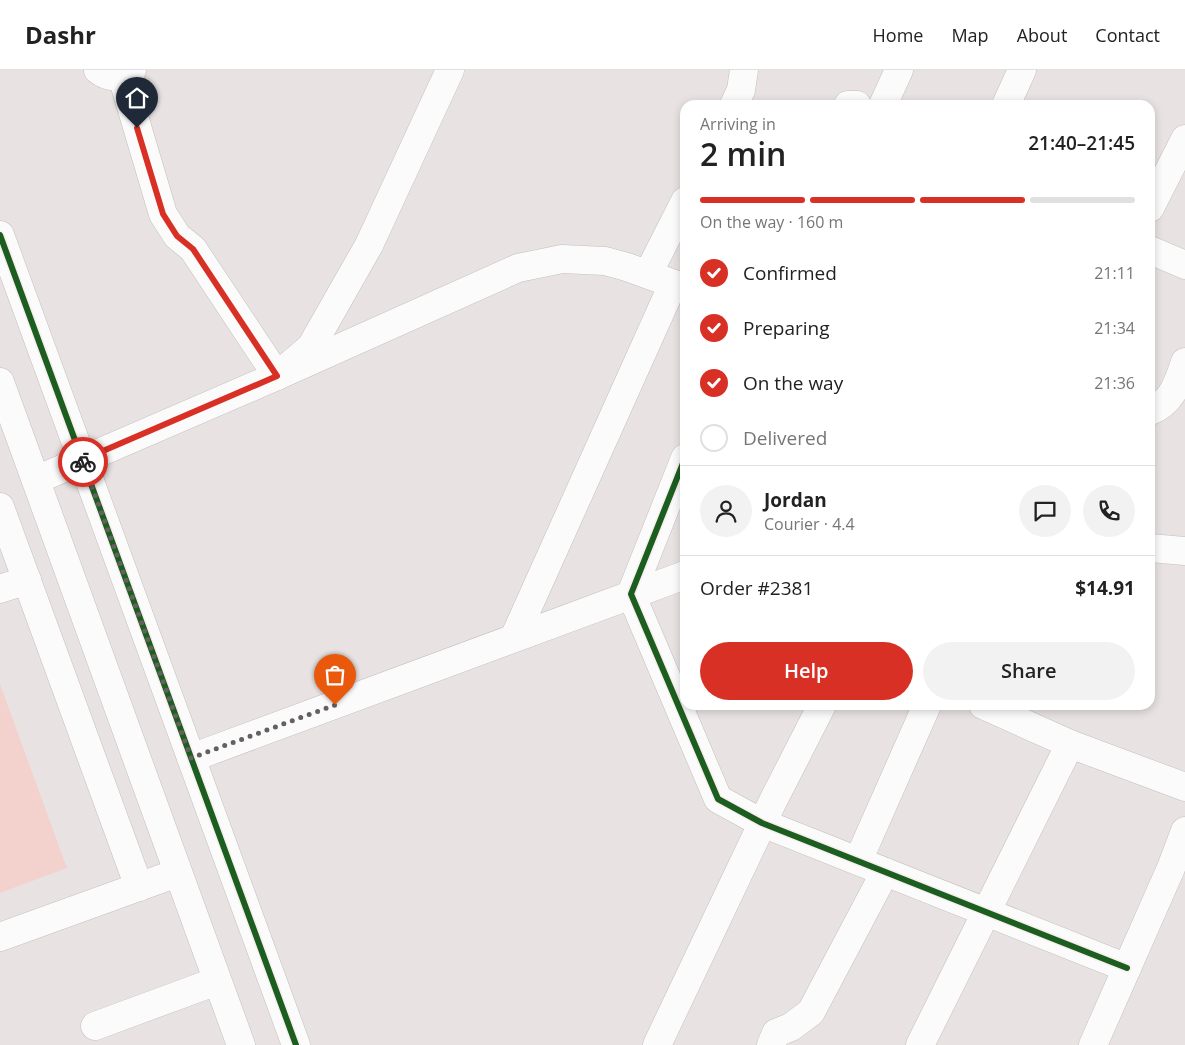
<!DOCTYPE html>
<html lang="en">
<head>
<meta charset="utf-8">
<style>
	body { margin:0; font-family:"Open Sans",sans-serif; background:#f2f2f2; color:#222; height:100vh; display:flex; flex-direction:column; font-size:19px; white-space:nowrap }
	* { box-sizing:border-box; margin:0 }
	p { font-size:16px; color:#767676 }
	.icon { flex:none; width:28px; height:28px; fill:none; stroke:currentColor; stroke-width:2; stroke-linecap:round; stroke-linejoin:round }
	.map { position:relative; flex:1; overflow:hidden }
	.details { position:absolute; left:680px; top:30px; width:475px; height:610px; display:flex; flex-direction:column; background:#fff; border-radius:15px; box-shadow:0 2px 8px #0003 }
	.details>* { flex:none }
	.pin { position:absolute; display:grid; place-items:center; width:42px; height:42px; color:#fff; margin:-51px -21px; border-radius:50% 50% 50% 0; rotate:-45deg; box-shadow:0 0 5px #0007 }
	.pin .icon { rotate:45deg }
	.courier { position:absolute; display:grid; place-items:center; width:50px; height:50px; margin:-25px; border:4px solid #d93025; border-radius:50%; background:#fff; color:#222; box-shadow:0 1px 6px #0007 }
	.overview em { font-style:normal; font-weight:600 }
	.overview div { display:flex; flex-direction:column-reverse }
	.overview { display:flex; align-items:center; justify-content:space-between; height:85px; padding:0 20px }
	h1 { font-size:32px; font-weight:600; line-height:38px }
	.bar { display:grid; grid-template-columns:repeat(4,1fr); gap:8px 5px; align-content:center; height:60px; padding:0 20px }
	.bar i { height:6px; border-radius:4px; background:#e0e0e0 }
	.bar .active { background:#d93025 }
	.bar p { grid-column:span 4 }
	.line { display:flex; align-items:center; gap:12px; padding:0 20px; border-top:1px solid #e0e0e0 }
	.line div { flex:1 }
	.round { display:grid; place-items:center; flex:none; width:52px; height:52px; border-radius:26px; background:#f2f2f2 }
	ol { padding:0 20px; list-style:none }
	li { display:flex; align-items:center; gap:15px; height:55px }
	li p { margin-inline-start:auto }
	li .icon { padding:5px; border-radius:50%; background:#d93025; color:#fff; stroke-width:4 }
	li:last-child { color:#767676 }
	li i { width:28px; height:28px; border:2px solid #e0e0e0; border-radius:50% }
	.action { display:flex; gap:10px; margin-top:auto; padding:10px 20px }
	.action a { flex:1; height:58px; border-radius:30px; background:#d93025; color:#fff; font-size:20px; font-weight:600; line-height:58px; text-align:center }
	.action a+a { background:#f2f2f2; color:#222 }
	header { display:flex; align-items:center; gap:30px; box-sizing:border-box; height:70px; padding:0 25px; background:#fff; border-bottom:1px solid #e0e0e0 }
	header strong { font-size:24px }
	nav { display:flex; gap:28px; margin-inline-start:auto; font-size:18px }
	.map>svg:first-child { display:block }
	.green { fill:#f3d2ce }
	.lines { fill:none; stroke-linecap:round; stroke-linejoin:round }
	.minor-casing { stroke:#c3bfbe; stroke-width:29 }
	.minor { stroke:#fcfbfb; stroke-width:28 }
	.cycleway-casing { stroke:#f8eeed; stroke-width:9 }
	.cycleway { stroke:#1b5e20; stroke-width:6 }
	.done { stroke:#656060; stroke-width:5; stroke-dasharray:0 9 }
	.route { stroke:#d93025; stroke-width:6 }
</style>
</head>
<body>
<header>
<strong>Dashr</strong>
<nav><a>Home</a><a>Map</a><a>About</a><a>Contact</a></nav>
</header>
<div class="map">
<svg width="1185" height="975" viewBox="0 0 1185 975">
	<rect width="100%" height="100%" fill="#e8e3e2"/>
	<polygon class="green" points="0,614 67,798 0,823"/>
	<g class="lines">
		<g class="minor-casing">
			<g id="minor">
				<path d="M98 0C109 9 122 8 132 0"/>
				<polyline points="122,6 163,144 177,166 193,179 277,306 311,277 369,175 450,0"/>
				<polyline points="734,35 741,20 744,0"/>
				<polyline points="848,35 857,35"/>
				<polyline points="883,35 899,0"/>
				<polyline points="1006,35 1022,0"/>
				<polyline points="1150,138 1185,69"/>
				<polyline points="0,165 296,975"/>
				<polyline points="1150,180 1185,195"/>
				<polyline points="648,204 685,131"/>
				<polyline points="0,312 241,975"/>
				<path d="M1150 341C1172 333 1178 313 1185 292"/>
				<polyline points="685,388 631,524 718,729 762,753 1127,898"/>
				<polyline points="36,410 277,306 518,198 562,189 605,191 627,197 685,218"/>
				<polyline points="0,437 139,817"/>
				<polyline points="1150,478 1185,481"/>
				<polyline points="0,519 27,510"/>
				<polyline points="514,568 673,214"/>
				<polyline points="983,635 1070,674 1185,717"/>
				<polyline points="191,688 685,505"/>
				<polyline points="858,791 927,635"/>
				<polyline points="0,867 177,803"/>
				<polyline points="95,956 217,911"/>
				<polyline points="657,975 772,733 822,635"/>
				<polyline points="771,975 776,963 791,957 811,942 885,802"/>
				<polyline points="920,975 1070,674"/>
				<polyline points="1093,975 1171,798 1185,761"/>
			</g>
		</g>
		<use href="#minor" class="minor"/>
		<g class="cycleway-casing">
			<g id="cycleway">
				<polyline points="0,165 296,975"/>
				<polyline points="685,388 631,524 718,729 762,753 1127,898"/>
			</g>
		</g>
		<use href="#cycleway" class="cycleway"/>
	</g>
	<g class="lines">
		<polyline class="done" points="83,392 191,688 335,635"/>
		<polyline class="route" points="83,392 82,390 277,306 193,179 177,166 163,144 137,58"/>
	</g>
</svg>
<div class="pin" style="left:335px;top:635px;background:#ea580c"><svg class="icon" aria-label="bag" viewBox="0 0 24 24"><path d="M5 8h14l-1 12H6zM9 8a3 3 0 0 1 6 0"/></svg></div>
<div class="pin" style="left:137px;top:58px;background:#1f2937"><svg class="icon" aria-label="home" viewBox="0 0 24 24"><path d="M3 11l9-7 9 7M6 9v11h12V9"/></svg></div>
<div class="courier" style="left:83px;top:392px"><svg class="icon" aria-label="bike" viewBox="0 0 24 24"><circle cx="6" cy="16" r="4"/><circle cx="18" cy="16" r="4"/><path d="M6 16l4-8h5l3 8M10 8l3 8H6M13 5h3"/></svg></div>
<section class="details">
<div class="overview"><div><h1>2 min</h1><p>Arriving in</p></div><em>21:40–21:45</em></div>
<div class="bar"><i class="active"></i><i class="active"></i><i class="active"></i><i></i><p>On the way · 160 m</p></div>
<ol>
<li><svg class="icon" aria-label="check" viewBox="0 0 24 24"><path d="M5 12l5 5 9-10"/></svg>Confirmed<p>21:11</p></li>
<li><svg class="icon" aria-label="check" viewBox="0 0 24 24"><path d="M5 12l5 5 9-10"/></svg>Preparing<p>21:34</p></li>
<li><svg class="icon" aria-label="check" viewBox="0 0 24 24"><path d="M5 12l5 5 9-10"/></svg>On the way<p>21:36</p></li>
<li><i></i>Delivered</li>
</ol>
<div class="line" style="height:90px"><a class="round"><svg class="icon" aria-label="person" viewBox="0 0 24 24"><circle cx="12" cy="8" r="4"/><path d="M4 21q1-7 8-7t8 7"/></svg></a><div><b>Jordan</b><p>Courier · 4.4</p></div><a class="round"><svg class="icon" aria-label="chat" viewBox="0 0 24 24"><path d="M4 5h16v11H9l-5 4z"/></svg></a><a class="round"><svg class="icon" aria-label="phone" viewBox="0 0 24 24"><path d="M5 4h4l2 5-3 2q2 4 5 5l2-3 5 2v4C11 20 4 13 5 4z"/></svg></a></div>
<div class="line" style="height:65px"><div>Order #2381</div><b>$14.91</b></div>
<div class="action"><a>Help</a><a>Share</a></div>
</section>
</div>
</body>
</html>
